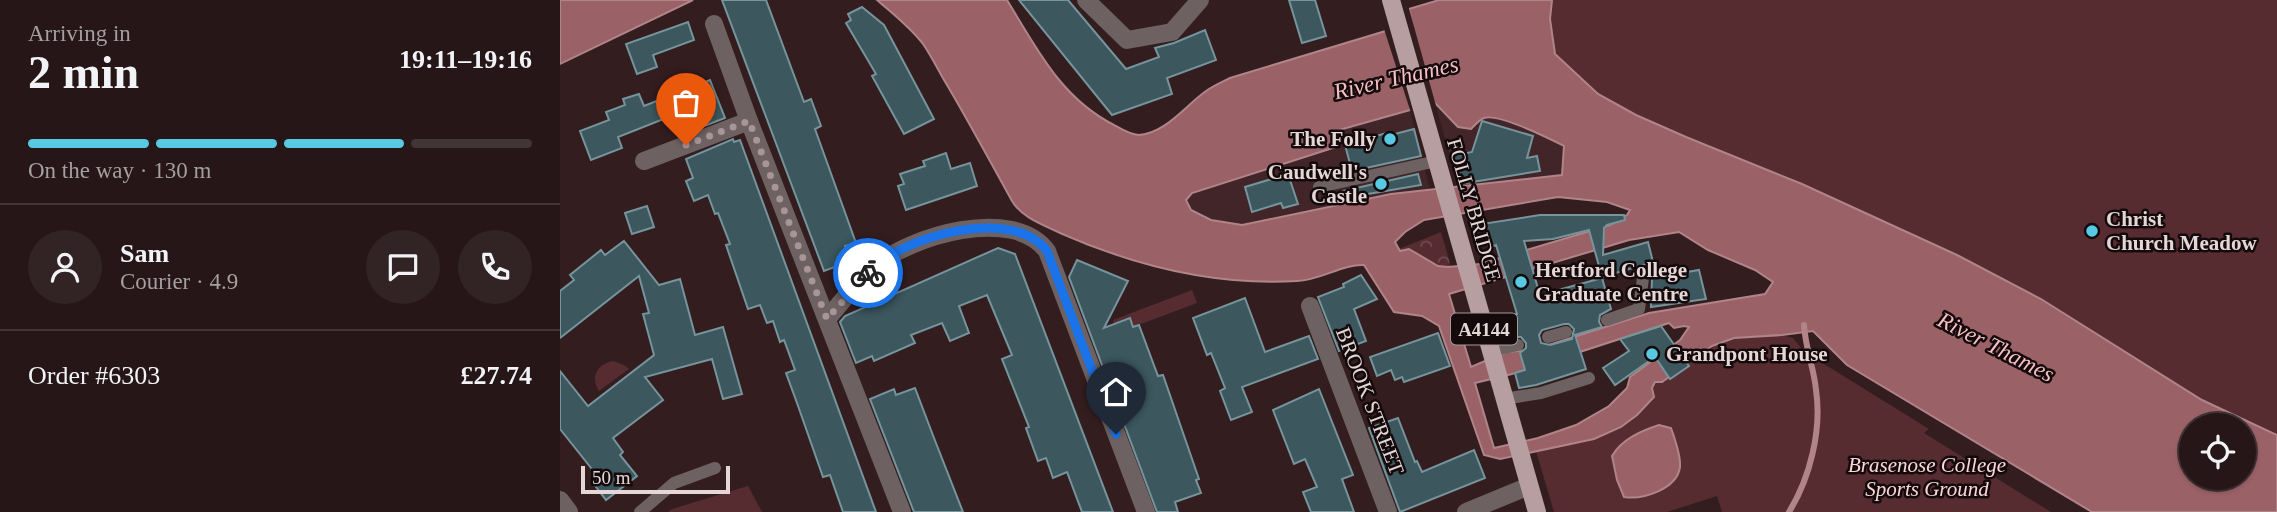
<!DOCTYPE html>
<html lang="en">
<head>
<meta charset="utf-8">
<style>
	body { margin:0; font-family:"Times New Roman",serif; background:#322324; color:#f1f3f6; height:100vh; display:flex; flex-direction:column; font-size:26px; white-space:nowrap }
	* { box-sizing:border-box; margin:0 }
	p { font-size:23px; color:#a49fa1 }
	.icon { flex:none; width:38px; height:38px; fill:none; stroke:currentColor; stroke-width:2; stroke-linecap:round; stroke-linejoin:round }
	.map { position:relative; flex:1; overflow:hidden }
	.sheet { display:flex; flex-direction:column; background:#261617; width:560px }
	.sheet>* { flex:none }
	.buttons { position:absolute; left:1619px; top:413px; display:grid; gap:14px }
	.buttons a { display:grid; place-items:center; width:77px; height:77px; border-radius:50%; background:#261617; box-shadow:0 2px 5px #0004,0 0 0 2px #423536; font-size:35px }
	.scale { position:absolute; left:21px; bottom:18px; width:149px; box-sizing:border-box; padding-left:7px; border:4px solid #e5d6d7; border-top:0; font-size:19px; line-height:24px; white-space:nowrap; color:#e5d6d7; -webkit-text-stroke:5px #140a0b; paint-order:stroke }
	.pin { position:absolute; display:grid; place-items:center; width:60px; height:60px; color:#fff; margin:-72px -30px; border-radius:50% 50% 50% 0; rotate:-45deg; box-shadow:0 0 7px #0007 }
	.pin .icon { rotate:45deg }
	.courier { position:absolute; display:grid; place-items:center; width:70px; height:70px; margin:-35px; border:5px solid #1a73e8; border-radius:50%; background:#fff; color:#222; box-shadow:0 2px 9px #0007 }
	.summary em { font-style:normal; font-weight:700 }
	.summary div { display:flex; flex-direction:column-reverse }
	.summary { display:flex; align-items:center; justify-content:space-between; height:119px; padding:0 28px }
	h1 { font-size:46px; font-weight:700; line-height:52px }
	.bar { display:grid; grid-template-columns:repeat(4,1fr); gap:10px 7px; align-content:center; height:84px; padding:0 28px }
	.bar i { height:9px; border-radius:5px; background:#423536 }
	.bar .current { background:#57c9e2 }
	.bar p { grid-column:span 4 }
	.line { display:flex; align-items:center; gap:18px; padding:0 28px; border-top:2px solid #423536 }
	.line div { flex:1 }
	.round { display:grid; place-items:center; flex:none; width:74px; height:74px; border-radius:37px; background:#322324 }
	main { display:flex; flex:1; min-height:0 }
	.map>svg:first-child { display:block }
	.built { fill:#412528 }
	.forest { fill:url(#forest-crowns) }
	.green { fill:#562c31 }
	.water { fill:#9a6167; stroke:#b08489; stroke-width:2; fill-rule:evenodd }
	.pier { fill:#331d1f }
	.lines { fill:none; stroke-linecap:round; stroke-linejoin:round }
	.stream { stroke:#b08489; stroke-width:6 }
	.building { fill:#3c575e; stroke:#76949b; stroke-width:2; fill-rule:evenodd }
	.lane { stroke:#6d6162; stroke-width:12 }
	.street { stroke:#6d6162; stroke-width:18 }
	.primary { stroke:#b79ea0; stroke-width:18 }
	.done { stroke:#a79597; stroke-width:7; stroke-dasharray:0 12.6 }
	.route { stroke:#1a73e8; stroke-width:9 }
	.poi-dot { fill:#57c9e2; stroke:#140a0b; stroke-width:2.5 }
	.labels { text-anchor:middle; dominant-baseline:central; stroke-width:5; stroke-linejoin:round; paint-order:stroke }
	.shield { fill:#140a0b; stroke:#a6999a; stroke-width:2 }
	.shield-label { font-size:19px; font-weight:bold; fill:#e5d6d7 }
	.poi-label { font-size:21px; font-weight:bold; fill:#e5d6d7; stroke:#140a0b; text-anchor:start }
	.street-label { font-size:21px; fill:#e5d6d7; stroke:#140a0b }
	.park-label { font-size:21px; font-style:italic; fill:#fcd7da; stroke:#140a0b }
	.water-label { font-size:23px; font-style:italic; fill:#f6bfc4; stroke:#140a0b }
</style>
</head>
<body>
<main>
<section class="sheet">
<div class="summary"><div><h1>2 min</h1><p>Arriving in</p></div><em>19:11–19:16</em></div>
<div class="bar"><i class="current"></i><i class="current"></i><i class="current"></i><i></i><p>On the way · 130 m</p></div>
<div class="line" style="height:126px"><a class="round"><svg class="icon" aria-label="person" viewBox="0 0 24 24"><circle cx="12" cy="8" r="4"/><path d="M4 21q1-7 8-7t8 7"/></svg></a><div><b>Sam</b><p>Courier · 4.9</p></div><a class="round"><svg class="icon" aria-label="chat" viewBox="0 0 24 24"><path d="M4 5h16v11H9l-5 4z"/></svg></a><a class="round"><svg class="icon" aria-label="phone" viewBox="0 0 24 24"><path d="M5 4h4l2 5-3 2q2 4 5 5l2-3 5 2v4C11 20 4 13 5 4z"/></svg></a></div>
<div class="line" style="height:91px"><div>Order #6303</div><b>£27.74</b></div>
</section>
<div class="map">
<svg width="1717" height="512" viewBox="0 0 1717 512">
	<defs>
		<pattern id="forest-crowns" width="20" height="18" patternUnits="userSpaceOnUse" patternTransform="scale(1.75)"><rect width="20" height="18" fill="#562c31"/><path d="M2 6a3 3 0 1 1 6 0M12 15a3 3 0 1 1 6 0" fill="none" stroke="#6e4a4e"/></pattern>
	</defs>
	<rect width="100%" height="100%" fill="#331d1f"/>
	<g class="built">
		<polygon points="876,107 898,127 929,117 968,128 1005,146 1002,176 899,188"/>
		<polygon points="850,110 870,190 798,200 682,225 651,220 631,210 627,204 626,200 632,193 775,147 779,130"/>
	</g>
	<polygon class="forest" points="881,232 891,267 878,266 867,262 857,253 840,251 839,249"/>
	<g class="green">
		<polygon points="992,0 1717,0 1717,435 1642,400 1481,299 1397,255 1242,184 1126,137 1076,115 1038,94 995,54 990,19"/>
		<polygon points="632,290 637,303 573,327 570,318 554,324 553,320"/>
		<polygon points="1222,335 1233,338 1242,349 1249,345 1256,359 1369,429 1364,433 1491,512 1162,512 1157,496 1107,512 994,512 976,451 1034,439 1095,382 1152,346 1174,338"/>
		<path d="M53 361 64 365 69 369 39 391C30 377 37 364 53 361Z"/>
		<polygon points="188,486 202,512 108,512 112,509"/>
	</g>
	<g class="water">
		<polygon points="0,0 133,0 0,64"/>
		<path d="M317 0H447C477 49 501 98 554 125 561 129 571 135 579 135 606 133 626 105 646 91 653 86 662 82 670 78L852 23 849 9 879 0H992L990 19 995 54 1038 94 1076 115 1126 137 1242 184 1397 255 1481 299 1642 400 1717 435V512H1532L1287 365 1253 331 1222 335 1174 338 1152 346 1102 382H1095L1092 388 1094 397 1077 415 1061 427 1034 439 940 459 924 455 879 326 862 316 834 312 804 265C783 264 761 280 737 281 655 286 575 266 500 233 484 225 462 218 452 201 431 163 410 124 387 85 379 72 372 57 363 44 350 27 333 14 317 0ZM875 103 898 127 911 129C915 125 919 120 924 118 939 113 990 139 1004 146L1002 175 831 194 682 225 651 220 631 210 626 200 632 193 776 147 779 130ZM998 197 1047 202 1070 210 1067 215 1050 225 920 264 888 267 878 266 849 249 840 251 835 242 845 232 864 220ZM1119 232 1148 250 1195 270 1213 282 1205 294 1089 313 973 350 946 352 911 367 889 294 1069 240ZM1109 323 1114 328 1124 326 1129 327 1120 340 1070 377 1067 388 1049 406 1016 425 978 438 934 448 915 383 952 374ZM1631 425H1684V478H1631Z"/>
		<path d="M1099 425 1111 428C1115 440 1121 455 1120 467 1117 489 1083 500 1064 497L1057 480 1052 456C1062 439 1081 431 1099 425Z"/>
	</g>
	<polygon class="pier" points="848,5 878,113 873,107 851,113 824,29 848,21 845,9"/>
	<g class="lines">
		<path class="stream" d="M1229 512C1250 478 1262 430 1256 390 1254 368 1245 347 1244 325"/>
	</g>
	<g class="building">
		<polygon points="162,0 206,0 244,102 251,99 261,126 255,129 296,243 285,246 291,261 264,271"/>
		<polygon points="459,0 508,0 566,69 599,57 595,48 614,43 645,30 656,60 607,78 612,94 552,115"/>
		<polygon points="729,0 755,0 766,36 742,43"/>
		<polygon points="302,7 324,25 374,119 344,134 312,76 316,74 286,23 291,20 288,14"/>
		<polygon points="128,22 134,40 93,55 97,67 77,74 66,44"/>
		<polygon points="150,80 165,118 129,132 122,113 111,116 58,137 62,148 31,160 20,131 49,120 46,112 65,105 63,99 79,94 84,106"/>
		<polygon points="922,121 973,136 967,158 977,156 980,171 900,184 892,156 912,152"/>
		<polygon points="854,129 861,156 792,171 785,145 830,132 831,135"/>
		<polygon points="173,139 174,142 180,140 316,512 283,512 270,475 263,477 237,403 226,373 235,370 224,340 220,342 213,321 207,323 200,305 188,309 166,245 170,244 158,213 155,214 148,195 134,201 126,181 133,178 126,159"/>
		<polygon points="386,153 391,169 410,163 417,186 346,210 338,186 344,184 340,174 365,166 363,161"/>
		<polygon points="728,174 738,204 723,208 721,203 692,212 685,187"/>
		<polygon points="858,174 861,185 784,198 783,191"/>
		<polygon points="87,206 94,227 72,234 65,213"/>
		<path d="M980 215H1064L1065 220 1047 225 1044 228 1043 255 1088 242 1093 262 1042 277 1029 230 993 239 964 241 980 295 1042 278 1051 309 1040 315 1039 322 1042 327 1015 335 1026 369 976 385 959 388 955 373 965 370 960 353 966 348V343L961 337H955L948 316 957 314 936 245 929 247 922 224ZM1004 324H1009L1014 329 1012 339 990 345 981 343 979 335 982 330Z"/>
		<polygon points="64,241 99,285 120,279 135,335 163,327 182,394 163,399 152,359 85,377 103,400 53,438 63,452 60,455 77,476 46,500 33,483 39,478 0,429 0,371 28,406 94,355 83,314 89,313 79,276 0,338 0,291 14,280 10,275 41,250 45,255"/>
		<polygon points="438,248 455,254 553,512 522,512 507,472 493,478 486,458 478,461 466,428 469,427 442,359 452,355 427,295 399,306 409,333 390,341 382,323 351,335 355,343 314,361 312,356 296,363 280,322 285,316"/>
		<polygon points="517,260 568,281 544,328 570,318 573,327 579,325 598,376 603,375 639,479 636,480 641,493 615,502 618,512 597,512 509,277"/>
		<polygon points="1139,270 1146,299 1091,307 1092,278"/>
		<polygon points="801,275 817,299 794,309 806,341 779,351 758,297 784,287 783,284"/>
		<polygon points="685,298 705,352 749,336 758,359 682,387 692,412 671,420 660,391 665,388 651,353 647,355 633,318"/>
		<polygon points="1101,326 1129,366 1110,379 1095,357 1055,385 1043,368 1069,351 1060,339"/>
		<polygon points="878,333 890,366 844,382 842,377 835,380 831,370 817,376 810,357"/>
		<polygon points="355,388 374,438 403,512 354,512 310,399 334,389 336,395"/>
		<polygon points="759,389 793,475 782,479 794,512 751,512 743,492 757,487 745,459 734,464 713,410"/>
		<polygon points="838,418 855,462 857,461 862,472 914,450 925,478 840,512 809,428"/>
	</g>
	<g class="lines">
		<g class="lane">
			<polyline points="759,187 877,161"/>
			<polyline points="1047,320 1079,309 1083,278"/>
			<polyline points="988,337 1006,332"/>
			<polyline points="930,351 958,345"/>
			<polyline points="944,399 981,393 1029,378"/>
			<polyline points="80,512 114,483 155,468"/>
		</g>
		<g class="street">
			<polyline points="526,0 567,40 612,32 640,0"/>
			<polyline points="154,24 189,121 342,512"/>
			<polyline points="84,161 189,121"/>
			<polyline points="750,306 828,512"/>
			<path d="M267 319C282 302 297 281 314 267 350 236 453 205 487 251L586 512"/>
			<polyline points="0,500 9,512"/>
			<polyline points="906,512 969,486"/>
		</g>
		<polyline class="primary" points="831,0 977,512"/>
	</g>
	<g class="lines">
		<polyline class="done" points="126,145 189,121 267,319 308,273"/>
		<path class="route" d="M308 273C341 236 453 205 487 251L556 434"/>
	</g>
	<g class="poi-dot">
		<circle cx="830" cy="139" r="7"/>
		<circle cx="821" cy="184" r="7"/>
		<circle cx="1532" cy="231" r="7"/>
		<circle cx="961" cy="282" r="7"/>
		<circle cx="1092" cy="354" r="7"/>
	</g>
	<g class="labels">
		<rect class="shield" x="891" y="313.5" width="66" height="31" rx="5"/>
		<g class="shield-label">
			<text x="924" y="329">A4144</text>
		</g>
		<g class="poi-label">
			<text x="816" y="139" text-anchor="end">The Folly</text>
			<text x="807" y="172" text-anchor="end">Caudwell's<tspan x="807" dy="24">Castle</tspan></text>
			<text x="1546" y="219">Christ<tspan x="1546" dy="24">Church Meadow</tspan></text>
			<text x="975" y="270">Hertford College<tspan x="975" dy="24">Graduate Centre</tspan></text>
			<text x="1106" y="354">Grandpont House</text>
		</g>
		<g class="street-label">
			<text transform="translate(914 210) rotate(74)">FOLLY BRIDGE</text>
			<text transform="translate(810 401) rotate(69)">BROOK STREET</text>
		</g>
		<g class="park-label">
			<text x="1367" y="465">Brasenose College<tspan x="1367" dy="24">Sports Ground</tspan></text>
		</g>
		<g class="water-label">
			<text transform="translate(836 78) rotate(-13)">River Thames</text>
			<text transform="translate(1436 347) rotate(27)">River Thames</text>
		</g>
	</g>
</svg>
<div class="buttons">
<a><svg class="icon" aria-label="locate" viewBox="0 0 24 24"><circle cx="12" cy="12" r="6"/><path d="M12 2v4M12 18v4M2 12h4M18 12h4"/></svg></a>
</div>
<div class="scale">50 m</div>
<div class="pin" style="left:126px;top:145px;background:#ea580c"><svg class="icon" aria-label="bag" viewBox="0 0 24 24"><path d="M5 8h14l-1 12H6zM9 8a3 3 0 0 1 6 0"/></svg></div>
<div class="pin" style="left:556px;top:434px;background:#1f2937"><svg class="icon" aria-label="home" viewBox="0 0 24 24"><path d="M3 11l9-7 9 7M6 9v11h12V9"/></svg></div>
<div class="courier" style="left:308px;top:273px"><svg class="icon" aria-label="bike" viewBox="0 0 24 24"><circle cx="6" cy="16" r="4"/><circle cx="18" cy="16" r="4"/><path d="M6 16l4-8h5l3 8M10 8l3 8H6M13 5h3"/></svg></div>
</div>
</main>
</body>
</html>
